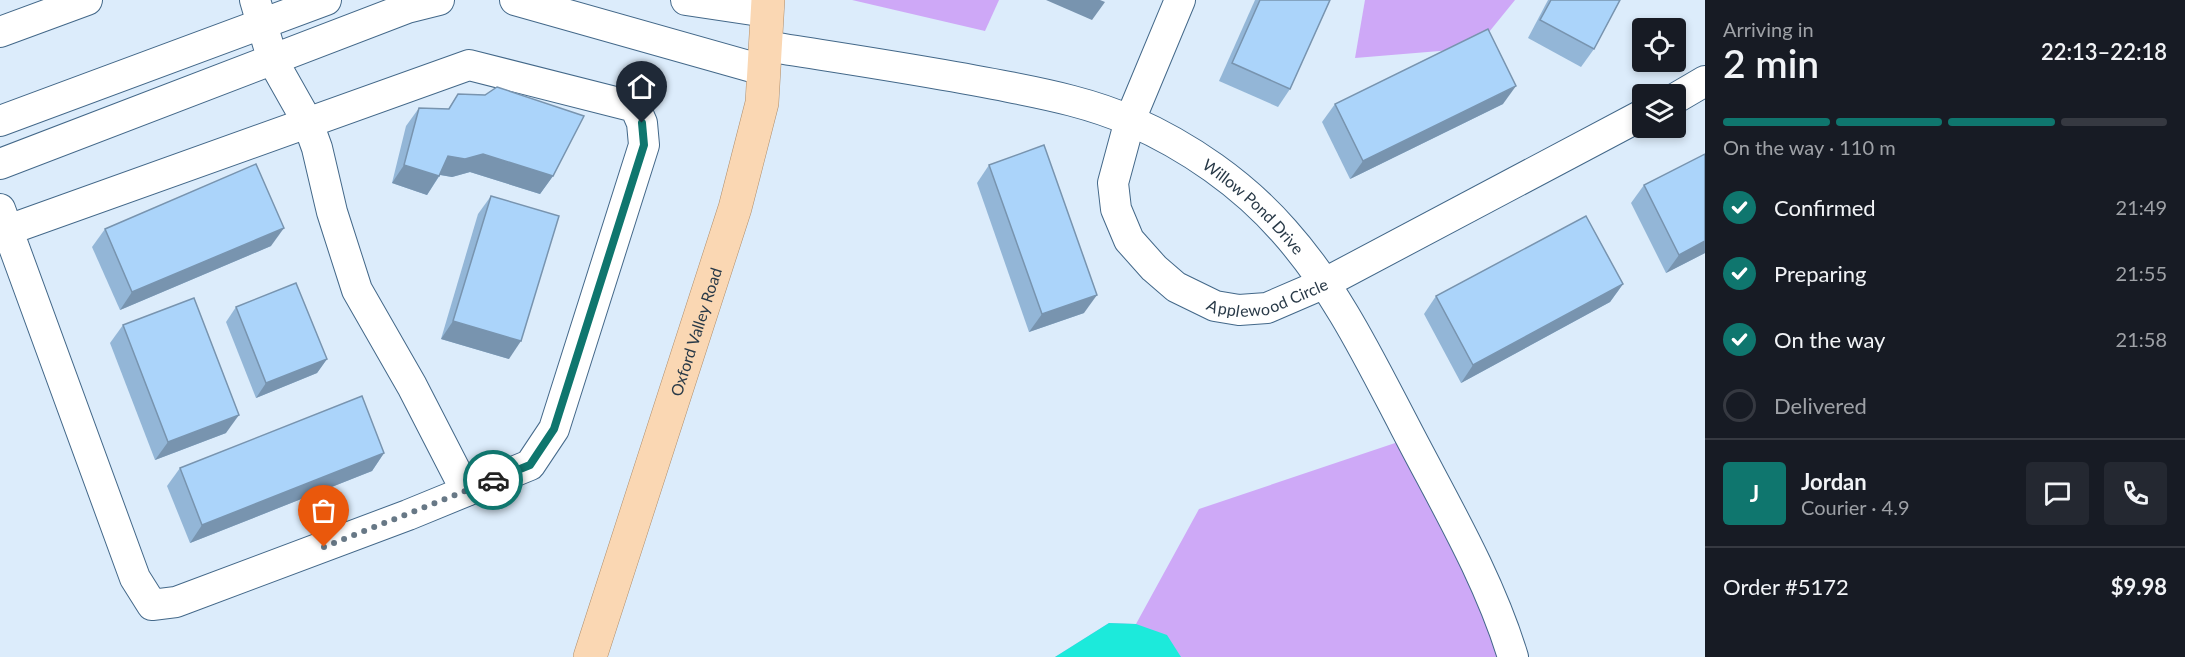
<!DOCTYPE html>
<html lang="en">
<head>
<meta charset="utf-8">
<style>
	body { margin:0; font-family:Lato,sans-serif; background:#242831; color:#f1f3f6; height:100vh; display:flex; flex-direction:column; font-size:22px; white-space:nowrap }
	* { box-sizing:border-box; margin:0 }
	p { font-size:20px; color:#9ea1a6 }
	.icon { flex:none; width:33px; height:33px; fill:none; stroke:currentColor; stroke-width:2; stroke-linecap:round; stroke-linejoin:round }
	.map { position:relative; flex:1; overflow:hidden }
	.drawer { display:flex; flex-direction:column; background:#171b24; width:480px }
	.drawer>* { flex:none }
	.controls { position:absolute; left:1632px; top:18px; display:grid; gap:12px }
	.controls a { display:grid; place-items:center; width:54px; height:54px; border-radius:6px; background:#171b24; box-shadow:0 3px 9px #0003; font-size:30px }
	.pin { position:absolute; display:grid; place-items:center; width:51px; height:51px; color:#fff; margin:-62px -26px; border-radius:50% 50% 50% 0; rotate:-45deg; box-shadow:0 0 6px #0007 }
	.pin .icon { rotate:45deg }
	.courier { position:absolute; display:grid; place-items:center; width:60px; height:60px; margin:-30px; border:4px solid #0f766e; border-radius:50%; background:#fff; color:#222; box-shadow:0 2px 8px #0007 }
	.summary em { font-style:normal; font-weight:600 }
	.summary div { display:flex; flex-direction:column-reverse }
	.summary { display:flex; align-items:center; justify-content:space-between; height:102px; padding:0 18px }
	h1 { font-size:39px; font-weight:600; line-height:45px }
	.bar { display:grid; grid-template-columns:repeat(4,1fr); gap:9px 6px; align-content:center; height:72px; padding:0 18px }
	.bar i { height:8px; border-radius:4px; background:#363941 }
	.bar .current { background:#0f766e }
	.bar p { grid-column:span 4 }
	.line { display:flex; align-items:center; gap:15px; padding:0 18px; border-top:2px solid #363941 }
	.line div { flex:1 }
	.round { display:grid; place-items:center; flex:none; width:63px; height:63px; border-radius:6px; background:#242831 }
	ol { padding:0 18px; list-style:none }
	li { display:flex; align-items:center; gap:18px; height:66px }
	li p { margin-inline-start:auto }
	li .icon { padding:6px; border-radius:50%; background:#0f766e; color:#fff; stroke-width:4 }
	li:last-child { color:#9ea1a6 }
	li i { width:33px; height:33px; border:3px solid #363941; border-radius:50% }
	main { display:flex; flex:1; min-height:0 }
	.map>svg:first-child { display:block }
	.green { fill:#cea9f7 }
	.forest { fill:#cea8f7 }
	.water { fill:#1ceadb }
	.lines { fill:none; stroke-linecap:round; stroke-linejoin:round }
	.minor-casing { stroke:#436889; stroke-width:32 }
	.major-casing { stroke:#af8e6c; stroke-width:34 }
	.minor { stroke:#fff; stroke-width:30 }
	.major { stroke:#fad7b3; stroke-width:33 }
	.wall { fill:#93b6d7 }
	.shaded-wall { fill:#7894af }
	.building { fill:#abd4fa; stroke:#7894af; stroke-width:1.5 }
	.done { stroke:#677886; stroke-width:6; stroke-dasharray:0 10.8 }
	.route { stroke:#0f766e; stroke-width:8 }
	.labels { text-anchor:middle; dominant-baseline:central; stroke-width:5; stroke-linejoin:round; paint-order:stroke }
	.street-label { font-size:16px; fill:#283947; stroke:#f7f7f7 }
</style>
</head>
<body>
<main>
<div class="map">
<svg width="1705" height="657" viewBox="0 0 1705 657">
	<rect width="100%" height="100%" fill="#dcecfb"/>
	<polygon class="green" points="1410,438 1513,657 1055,657 1109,623 1136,624 1199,509"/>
	<g class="forest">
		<polygon points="852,0 999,0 985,31"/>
		<polygon points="1365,0 1515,0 1476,48 1355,58"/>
	</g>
	<polygon class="water" points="1109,623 1136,624 1167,635 1181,657 1055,657"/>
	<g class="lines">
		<g class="minor-casing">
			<g id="minor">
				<polyline points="255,0 273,61 308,123 317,148 332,212 357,290 412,386 466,491"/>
				<polyline points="515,0 763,70"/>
				<polyline points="686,0 767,12"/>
				<path id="s1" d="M1180 0 1130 120 1113 183 1116 209 1129 240 1154 268 1176 287 1215 306 1239 310 1267 308 1325 283 1642 115"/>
				<polyline points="0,32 87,0"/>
				<path id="s2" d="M765 46C846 59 929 71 1009 87 1050 95 1093 104 1131 121 1188 146 1243 184 1284 231 1335 288 1368 356 1403 423 1442 499 1488 575 1513 657"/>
				<polyline points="1676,98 1705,81"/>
				<polyline points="0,121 326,0"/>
				<polyline points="0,164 407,8 439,0"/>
				<polyline points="0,209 135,578 152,605 176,602 408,515 530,465 554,429 644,145 642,123 635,107 469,65 8,230"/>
			</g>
		</g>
		<g class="major-casing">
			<g id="major">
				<path id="s3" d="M590 657 735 208 762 103 768 0"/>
			</g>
		</g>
		<use href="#minor" class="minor"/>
		<use href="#major" class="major"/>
	</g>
	<g class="wall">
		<polygon points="1255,0 1330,0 1290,89 1278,107 1219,81"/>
		<polygon points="1548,0 1620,0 1594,49 1581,67 1528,38"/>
		<polygon points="458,94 553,176 540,194 470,172 452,177 440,175 427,195 392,183 406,126 419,108 448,109"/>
		<polygon points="1335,104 1503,104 1350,179 1322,122"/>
		<polygon points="989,165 1084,313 1029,332 977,183"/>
		<polygon points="1644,185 1705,253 1666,273 1631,203"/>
		<polygon points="491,196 509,359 441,339 478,214"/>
		<polygon points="105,229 271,246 120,310 92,247"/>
		<polygon points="1623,284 1610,302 1461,383 1424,314 1436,296"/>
		<polygon points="236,307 327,359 317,373 256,398 226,322"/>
		<polygon points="123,325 226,433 155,460 110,343"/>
		<polygon points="384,453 372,471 190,543 167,486 180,468"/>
	</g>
	<g class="shaded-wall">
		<polygon points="1046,0 1100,0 1105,2 1092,20"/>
		<polygon points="1516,86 1503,104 1350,179 1363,161"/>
		<polygon points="483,154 553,176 540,194 470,172 452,177 435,174 448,156"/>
		<polygon points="404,165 439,176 427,195 392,183"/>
		<polygon points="284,228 271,246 120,310 132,292"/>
		<polygon points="1705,241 1705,253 1666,273 1679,255"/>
		<polygon points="1623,284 1610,302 1461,383 1473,365"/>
		<polygon points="1097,295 1084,313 1029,332 1042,314"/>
		<polygon points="453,321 521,341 509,359 441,339"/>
		<polygon points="327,359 317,373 256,398 266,383"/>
		<polygon points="239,415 226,433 155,460 168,442"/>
		<polygon points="384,453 372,471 190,543 202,525"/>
	</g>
	<g class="building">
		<polygon points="1260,0 1330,0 1290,89 1232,63"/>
		<polygon points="1551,0 1620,0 1594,49 1540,20"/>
		<polygon points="1488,29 1516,86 1363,161 1335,104"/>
		<polygon points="497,87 584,116 553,176 483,154 465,159 448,156 439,176 404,165 419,108 449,109 458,94 485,95"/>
		<polygon points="1044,145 1097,295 1042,314 989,165"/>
		<polygon points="1705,154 1705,241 1679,255 1644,185"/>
		<polygon points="256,164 284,228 132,292 105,229"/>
		<polygon points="491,196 559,216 521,341 453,321"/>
		<polygon points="1586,216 1623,284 1473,365 1436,296"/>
		<polygon points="296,283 327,359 266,383 236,307"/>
		<polygon points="194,298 239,415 168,442 123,325"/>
		<polygon points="362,396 384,453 202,525 180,468"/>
	</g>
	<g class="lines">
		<polyline class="done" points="324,547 493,480"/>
		<polyline class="route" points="493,480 530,465 554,429 644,145 642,123"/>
	</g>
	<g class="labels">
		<g class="street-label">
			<text stroke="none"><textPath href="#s2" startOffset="525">Willow Pond Drive</textPath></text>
			<text stroke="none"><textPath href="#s1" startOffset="420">Applewood Circle</textPath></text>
			<text stroke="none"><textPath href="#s3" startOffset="342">Oxford Valley Road</textPath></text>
		</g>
	</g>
</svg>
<div class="controls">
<a><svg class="icon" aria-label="locate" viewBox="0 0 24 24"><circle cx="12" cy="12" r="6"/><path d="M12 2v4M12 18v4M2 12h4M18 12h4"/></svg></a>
<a><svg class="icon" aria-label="layers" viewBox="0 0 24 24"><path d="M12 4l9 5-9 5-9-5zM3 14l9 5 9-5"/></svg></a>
</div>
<div class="pin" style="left:324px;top:547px;background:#ea580c"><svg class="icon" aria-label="bag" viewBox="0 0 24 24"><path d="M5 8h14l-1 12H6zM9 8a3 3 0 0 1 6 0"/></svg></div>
<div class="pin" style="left:642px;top:123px;background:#1f2937"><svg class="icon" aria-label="home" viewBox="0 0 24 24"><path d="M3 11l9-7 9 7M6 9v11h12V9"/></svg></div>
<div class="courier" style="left:493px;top:480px"><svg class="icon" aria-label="car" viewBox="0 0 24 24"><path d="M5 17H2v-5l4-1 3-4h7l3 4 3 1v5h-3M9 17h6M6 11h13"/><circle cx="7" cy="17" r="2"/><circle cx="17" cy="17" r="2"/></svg></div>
</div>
<section class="drawer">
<div class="summary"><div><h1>2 min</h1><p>Arriving in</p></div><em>22:13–22:18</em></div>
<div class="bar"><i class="current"></i><i class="current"></i><i class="current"></i><i></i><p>On the way · 110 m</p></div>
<ol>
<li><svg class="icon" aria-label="check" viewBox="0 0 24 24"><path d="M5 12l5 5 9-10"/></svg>Confirmed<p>21:49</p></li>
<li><svg class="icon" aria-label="check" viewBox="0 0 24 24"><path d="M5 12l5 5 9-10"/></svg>Preparing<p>21:55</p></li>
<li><svg class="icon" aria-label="check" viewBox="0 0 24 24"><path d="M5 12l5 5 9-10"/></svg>On the way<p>21:58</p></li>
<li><i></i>Delivered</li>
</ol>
<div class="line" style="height:108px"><b class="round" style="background:#0f766e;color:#fff">J</b><div><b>Jordan</b><p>Courier · 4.9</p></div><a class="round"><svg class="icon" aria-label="chat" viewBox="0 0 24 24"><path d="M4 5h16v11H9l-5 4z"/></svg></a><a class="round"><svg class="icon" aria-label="phone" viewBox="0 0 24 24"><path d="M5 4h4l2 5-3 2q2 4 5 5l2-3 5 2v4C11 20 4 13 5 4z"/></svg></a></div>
<div class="line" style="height:78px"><div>Order #5172</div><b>$9.98</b></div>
</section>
</main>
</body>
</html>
